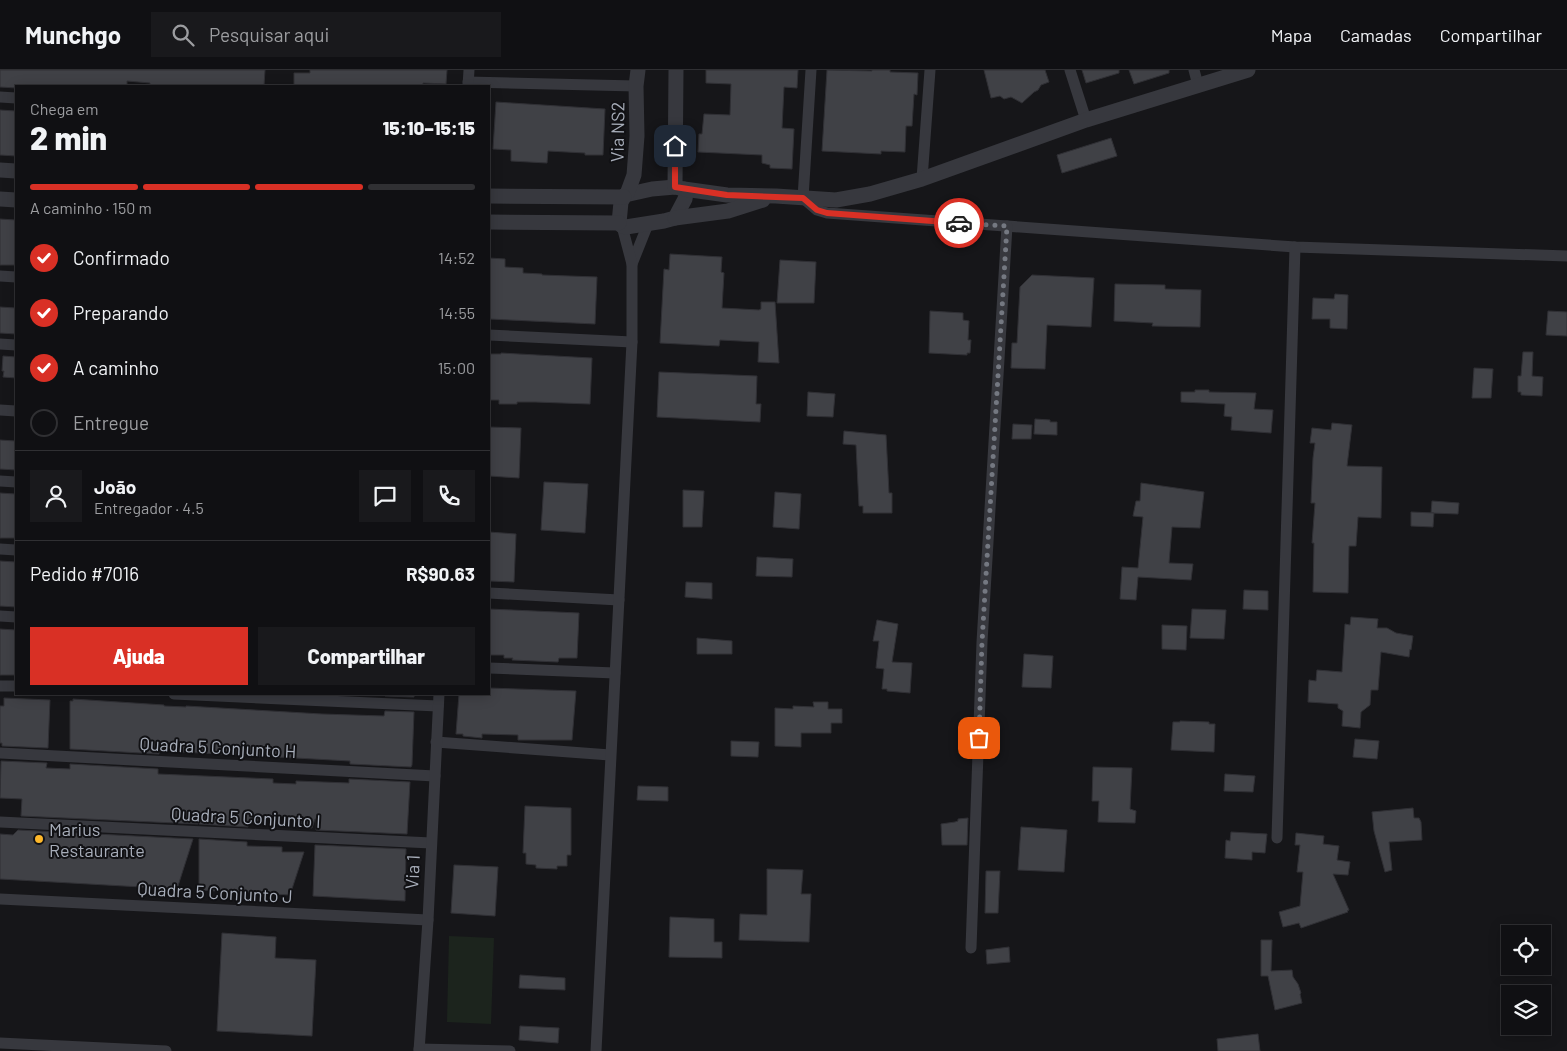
<!DOCTYPE html>
<html lang="pt">
<head>
<meta charset="utf-8">
<style>
	body { margin:0; font-family:Barlow,sans-serif; background:#19191c; color:#f1f3f6; height:100vh; display:flex; flex-direction:column; font-size:19px; white-space:nowrap }
	* { box-sizing:border-box; margin:0 }
	p { font-size:16px; color:#9c9da0 }
	.icon { flex:none; width:28px; height:28px; fill:none; stroke:currentColor; stroke-width:2; stroke-linecap:round; stroke-linejoin:round }
	.map { position:relative; flex:1; overflow:hidden }
	.drawer { position:absolute; left:15px; top:15px; width:475px; height:610px; display:flex; flex-direction:column; background:#101013; border-radius:0px; box-shadow:0 2px 12px #0003,0 0 0 1px #303033 }
	.drawer>* { flex:none }
	.controls { position:absolute; left:1501px; top:855px; display:grid; gap:10px }
	.controls a { display:grid; place-items:center; width:50px; height:50px; border-radius:0px; background:#101013; box-shadow:0 2px 12px #0003,0 0 0 1px #303033; font-size:25px }
	.pin { position:absolute; display:grid; place-items:center; width:42px; height:42px; color:#fff; margin:-21px; border-radius:10px; box-shadow:0 2px 8px #0006 }
	.courier { position:absolute; display:grid; place-items:center; width:50px; height:50px; margin:-25px; border:4px solid #d93025; border-radius:50%; background:#fff; color:#222; box-shadow:0 1px 6px #0007 }
	.head em { font-style:normal; font-weight:800 }
	.head div { display:flex; flex-direction:column-reverse }
	.head { display:flex; align-items:center; justify-content:space-between; height:85px; padding:0 15px }
	h1 { font-size:32px; font-weight:800; line-height:38px }
	.bar { display:grid; grid-template-columns:repeat(4,1fr); gap:8px 5px; align-content:center; height:60px; padding:0 15px }
	.bar i { height:6px; border-radius:4px; background:#303033 }
	.bar .on { background:#d93025 }
	.bar p { grid-column:span 4 }
	.line { display:flex; align-items:center; gap:12px; padding:0 15px; border-top:1px solid #303033 }
	.line div { flex:1 }
	.round { display:grid; place-items:center; flex:none; width:52px; height:52px; border-radius:0px; background:#19191c }
	ol { padding:0 15px; list-style:none }
	li { display:flex; align-items:center; gap:15px; height:55px }
	li p { margin-inline-start:auto }
	li .icon { padding:5px; border-radius:50%; background:#d93025; color:#fff; stroke-width:4 }
	li:last-child { color:#9c9da0 }
	li i { width:28px; height:28px; border:2px solid #303033; border-radius:50% }
	.primary-button { display:flex; gap:10px; margin-top:auto; padding:10px 15px }
	.primary-button a { flex:1; height:58px; border-radius:0px; background:#d93025; color:#fff; font-size:20px; font-weight:800; line-height:58px; text-align:center }
	.primary-button a+a { background:#19191c; color:#f1f3f6 }
	header { display:flex; align-items:center; gap:30px; box-sizing:border-box; height:70px; padding:0 25px; background:#101013; border-bottom:1px solid #303033 }
	header strong { font-size:24px }
	nav { display:flex; gap:28px; margin-inline-start:auto; font-size:18px }
	.search { width:350px; height:45px; background:#19191c; display:flex; align-items:center; gap:12px; box-sizing:border-box; padding:0 18px; border-radius:0px; color:#9c9da0; font-size:19px }
	.map>svg:first-child { display:block }
	.green { fill:#1c241d }
	.building { fill:#404146; stroke:#303035 }
	.lines { fill:none; stroke-linecap:round; stroke-linejoin:round }
	.minor { stroke:#37383e; stroke-width:11 }
	.tertiary { stroke:#37383e; stroke-width:15 }
	.done { stroke:#747881; stroke-width:5; stroke-dasharray:0 9 }
	.route { stroke:#d93025; stroke-width:6 }
	.poi-dot { fill:#fdb72a; stroke:#111114; stroke-width:2 }
	.labels { text-anchor:middle; dominant-baseline:central; stroke-width:4; stroke-linejoin:round; paint-order:stroke }
	.street-label { font-size:18px; fill:#a7adb9; stroke:#111114 }
	.poi-label { font-size:18px; fill:#a7adb9; stroke:#111114; text-anchor:start }
</style>
</head>
<body>
<header>
<strong>Munchgo</strong>
<div class="search"><svg class="icon" aria-label="search" viewBox="0 0 24 24"><circle cx="10" cy="10" r="6"/><path d="M15 15l6 6"/></svg>Pesquisar aqui</div>
<nav><a>Mapa</a><a>Camadas</a><a>Compartilhar</a></nav>
</header>
<div class="map">
<svg width="1567" height="981" viewBox="0 0 1567 981">
	<rect width="100%" height="100%" fill="#161619"/>
	<polygon class="green" points="449,866 494,868 491,954 447,952"/>
	<g class="building">
		<polygon points="0,0 265,0 264,16 150,16 150,13 127,11 127,16 16,16 16,18 0,17"/>
		<polygon points="310,0 447,0 446,14 423,13 423,16 294,16 294,3 310,3"/>
		<polygon points="706,0 798,0 797,18 784,17 782,58 794,59 792,99 770,98 770,95 762,93 762,85 698,82 699,64 702,64 704,44 730,45 731,14 706,13"/>
		<polygon points="827,0 872,1 872,0 890,0 890,2 918,3 917,25 914,24 912,56 906,56 905,82 881,81 881,84 822,81"/>
		<polygon points="984,0 1045,0 1049,12 1041,15 1038,20 1034,22 1022,33 1011,27 1004,29 1000,26 991,28"/>
		<polygon points="1082,0 1119,0 1119,3 1086,13"/>
		<polygon points="1129,0 1169,0 1169,3 1134,14"/>
		<polygon points="496,32 605,39 603,85 585,85 585,83 548,81 547,93 511,91 511,80 493,79"/>
		<polygon points="0,40 16,41 16,86 0,85"/>
		<polygon points="1111,68 1117,86 1062,103 1057,85"/>
		<polygon points="0,149 16,150 16,195 0,195"/>
		<polygon points="670,184 722,187 721,202 724,203 722,238 759,240 761,239 761,232 775,232 779,293 758,292 759,272 720,270 719,276 660,273 664,199 669,200"/>
		<polygon points="489,188 505,189 505,197 523,198 523,203 542,204 542,205 597,207 595,254 489,249"/>
		<polygon points="780,190 816,192 814,233 777,233"/>
		<polygon points="1032,205 1094,208 1091,257 1047,255 1045,299 1011,298 1012,273 1017,273 1020,217"/>
		<polygon points="1115,214 1165,215 1165,219 1201,220 1200,257 1152,256 1153,253 1114,251"/>
		<polygon points="1335,224 1348,225 1347,259 1330,258 1330,249 1312,249 1313,228 1334,229"/>
		<polygon points="0,237 16,238 16,264 0,263"/>
		<polygon points="930,241 963,243 963,250 969,251 968,270 971,270 970,283 967,283 967,285 929,283"/>
		<polygon points="1548,241 1567,242 1567,266 1546,265"/>
		<polygon points="1523,282 1533,282 1532,306 1543,307 1542,326 1521,325 1521,322 1518,322 1518,306 1521,306"/>
		<polygon points="501,283 592,288 590,334 535,332 517,332 517,334 499,334 499,330 489,330 489,284 501,284"/>
		<polygon points="3,286 16,287 16,308 3,307 4,301 2,301"/>
		<polygon points="1474,298 1493,299 1491,328 1472,328"/>
		<polygon points="659,302 757,306 756,334 761,334 760,352 657,347"/>
		<polygon points="1195,320 1209,320 1209,322 1256,323 1254,339 1273,340 1271,363 1231,360 1232,347 1224,346 1225,334 1181,332 1181,322 1195,322"/>
		<polygon points="808,322 835,324 833,347 807,346"/>
		<polygon points="1035,349 1050,350 1050,352 1057,352 1057,365 1034,364"/>
		<polygon points="1332,353 1352,355 1347,396 1382,397 1381,448 1358,447 1356,476 1349,476 1348,523 1313,522 1314,473 1312,473 1315,433 1311,433 1313,388 1315,373 1310,373 1312,358 1331,360"/>
		<polygon points="1013,354 1032,355 1031,369 1012,369"/>
		<polygon points="489,357 521,358 519,408 489,406"/>
		<polygon points="844,361 886,365 889,423 892,423 892,443 863,443 863,436 859,436 856,375 843,374"/>
		<polygon points="0,370 16,371 16,400 0,399"/>
		<polygon points="544,412 588,414 585,463 541,460"/>
		<polygon points="1141,413 1204,422 1200,458 1172,457 1169,493 1193,494 1191,510 1138,507 1136,530 1120,529 1122,497 1138,498 1143,447 1133,446 1136,431 1140,431"/>
		<polygon points="683,420 704,421 702,457 683,457"/>
		<polygon points="775,422 801,424 799,459 773,457"/>
		<polygon points="0,423 16,424 16,468 0,468"/>
		<polygon points="1432,431 1459,433 1458,444 1431,443"/>
		<polygon points="1411,442 1434,443 1433,457 1411,456"/>
		<polygon points="489,462 516,464 514,512 489,511"/>
		<polygon points="757,487 793,489 792,507 756,506"/>
		<polygon points="0,491 16,492 16,537 0,536"/>
		<polygon points="686,512 712,513 712,529 685,527"/>
		<polygon points="1244,520 1268,521 1268,540 1243,539"/>
		<polygon points="489,539 579,543 577,588 559,588 558,592 512,590 513,588 504,588 504,585 489,585"/>
		<polygon points="1192,539 1226,540 1224,569 1190,568"/>
		<polygon points="1351,547 1378,549 1377,558 1387,558 1396,563 1413,566 1411,580 1410,579 1409,587 1381,582 1378,620 1371,620 1370,635 1361,642 1360,658 1342,656 1343,641 1338,638 1338,634 1308,632 1309,610 1316,611 1317,600 1342,602 1345,554 1350,555"/>
		<polygon points="877,550 898,554 892,592 912,593 910,623 887,621 887,619 882,619 884,599 876,598 879,571 873,571"/>
		<polygon points="1162,555 1187,556 1186,580 1162,579"/>
		<polygon points="0,559 16,560 16,605 0,605"/>
		<polygon points="697,568 732,571 732,584 697,584"/>
		<polygon points="1024,584 1053,586 1051,618 1022,617"/>
		<polygon points="489,618 576,621 572,670 518,670 518,665 482,664 482,668 463,666 463,664 456,664 459,624 489,624"/>
		<polygon points="386,624 414,624 414,627 385,626"/>
		<polygon points="4,628 50,630 48,678 2,676 2,673 0,673 0,636 4,636"/>
		<polygon points="73,629 164,635 164,636 186,637 186,636 322,644 384,646 385,641 414,642 412,695 411,697 350,694 350,691 222,684 159,681 159,684 70,679 70,631 73,631"/>
		<polygon points="813,632 828,632 828,639 842,639 842,653 831,653 831,663 801,663 801,677 775,676 775,638 793,639 793,636 814,637"/>
		<polygon points="1180,651 1209,652 1209,654 1215,654 1214,682 1171,680 1173,652 1180,652"/>
		<polygon points="1355,669 1379,671 1377,689 1353,687"/>
		<polygon points="731,671 759,672 758,687 731,686"/>
		<polygon points="1,691 47,693 46,698 70,699 70,694 158,699 158,704 273,709 273,713 296,714 296,711 349,713 349,709 410,712 407,764 316,760 316,749 315,749 312,758 294,757 294,747 259,745 259,751 248,751 248,757 199,754 199,749 198,754 21,746 22,729 0,728"/>
		<polygon points="1093,697 1132,698 1130,739 1136,741 1135,753 1098,752 1099,731 1092,731"/>
		<polygon points="1225,704 1255,706 1253,722 1224,721"/>
		<polygon points="638,716 668,717 668,731 637,730"/>
		<polygon points="525,736 571,738 571,785 567,785 567,796 557,796 557,799 536,798 536,795 526,794 526,783 523,783"/>
		<polygon points="1413,738 1414,748 1419,748 1421,752 1422,770 1389,772 1392,800 1385,802 1374,761 1372,742"/>
		<polygon points="968,748 967,775 942,775 941,754 955,752 958,751 958,749"/>
		<polygon points="1021,757 1067,760 1064,802 1018,800"/>
		<polygon points="18,760 193,769 177,819 0,809 0,764 13,765"/>
		<polygon points="1231,762 1267,764 1265,783 1252,782 1252,790 1225,788 1226,770 1230,771"/>
		<polygon points="1296,763 1324,766 1323,774 1339,776 1337,790 1350,792 1348,805 1333,804 1349,840 1347,841 1348,842 1301,858 1299,853 1283,857 1279,842 1300,836 1303,802 1297,802 1300,775 1295,775"/>
		<polygon points="199,769 247,772 247,776 282,777 282,782 304,782 290,825 199,820"/>
		<polygon points="315,775 406,779 405,831 313,826"/>
		<polygon points="454,795 498,797 495,846 451,843"/>
		<polygon points="767,799 803,800 801,824 811,824 809,872 739,870 740,844 767,845"/>
		<polygon points="986,801 1000,801 998,843 985,843"/>
		<polygon points="670,847 714,849 714,872 722,872 722,888 669,887"/>
		<polygon points="222,863 276,867 275,888 316,890 312,966 217,961"/>
		<polygon points="1261,870 1272,870 1271,901 1292,900 1293,907 1298,914 1301,923 1300,924 1302,933 1275,940 1268,906 1261,906"/>
		<polygon points="1009,877 1010,892 987,894 986,880"/>
		<polygon points="520,905 565,908 565,920 519,918"/>
		<polygon points="520,956 559,958 558,973 519,970"/>
		<polygon points="1258,964 1260,981 1218,981 1217,969"/>
	</g>
	<g class="lines">
		<g class="minor">
			<polyline points="811,0 803,128 817,140 827,143 1295,177 1567,186"/>
			<polyline points="1070,0 1086,50"/>
			<polyline points="1194,0 1198,15"/>
			<polyline points="468,12 636,16"/>
			<polyline points="468,16 469,0"/>
			<polyline points="0,27 16,28"/>
			<polyline points="922,109 930,0"/>
			<polyline points="632,194 648,154"/>
			<polyline points="0,206 16,207"/>
			<polyline points="489,265 632,272"/>
			<polyline points="0,274 16,275"/>
			<polyline points="0,340 16,341"/>
			<polyline points="0,411 16,412"/>
			<polyline points="0,479 16,480"/>
			<polyline points="489,523 619,530"/>
			<polyline points="0,546 16,547"/>
			<polyline points="489,598 615,603"/>
			<polyline points="0,616 16,616"/>
			<polyline points="174,624 438,636"/>
			<polyline points="436,672 610,685"/>
			<polyline points="0,683 435,706"/>
			<polyline points="0,752 431,773"/>
			<polyline points="1277,768 1295,177"/>
			<polyline points="0,829 428,850"/>
			<polyline points="971,878 982,572 1007,156"/>
			<polyline points="0,973 166,981"/>
			<polyline points="419,979 510,981"/>
			<polyline points="419,981 428,850 439,624"/>
			<polyline points="596,981 632,272 632,194 622,156"/>
		</g>
		<g class="tertiary">
			<polyline points="0,100 16,101"/>
			<polygon points="675,117 684,119 686,123 685,129 675,148 664,151 626,157 622,156 619,153 621,132 625,125 652,119"/>
			<polyline points="675,117 676,0"/>
			<polyline points="684,119 727,125 776,126 836,130 870,124 922,109 1086,50 1248,0"/>
			<polyline points="627,124 634,105 637,66 636,16 638,0"/>
			<polyline points="489,126 624,127"/>
			<polyline points="0,129 16,130"/>
			<polyline points="675,148 728,141 763,130"/>
			<polyline points="489,152 619,153"/>
		</g>
	</g>
	<g class="lines">
		<polyline class="done" points="959,153 1007,156 982,572 979,668"/>
		<polyline class="route" points="675,76 675,117 727,125 803,128 817,140 827,143 959,153"/>
	</g>
	<circle class="poi-dot" cx="39" cy="769" r="5"/>
	<g class="labels">
		<g class="street-label">
			<text transform="translate(617 62) rotate(-89)">Via NS2</text>
			<text transform="translate(218 677) rotate(3)">Quadra 5 Conjunto H</text>
			<text transform="translate(246 747) rotate(3)">Quadra 5 Conjunto I</text>
			<text transform="translate(412 802) rotate(-87)">Via 1</text>
			<text transform="translate(215 822) rotate(3)">Quadra 5 Conjunto J</text>
		</g>
		<g class="poi-label">
			<text x="49" y="759">Marius<tspan x="49" dy="21">Restaurante</tspan></text>
		</g>
	</g>
</svg>
<div class="controls">
<a><svg class="icon" aria-label="locate" viewBox="0 0 24 24"><circle cx="12" cy="12" r="6"/><path d="M12 2v4M12 18v4M2 12h4M18 12h4"/></svg></a>
<a><svg class="icon" aria-label="layers" viewBox="0 0 24 24"><path d="M12 4l9 5-9 5-9-5zM3 14l9 5 9-5"/></svg></a>
</div>
<div class="pin" style="left:979px;top:668px;background:#ea580c"><svg class="icon" aria-label="bag" viewBox="0 0 24 24"><path d="M5 8h14l-1 12H6zM9 8a3 3 0 0 1 6 0"/></svg></div>
<div class="pin" style="left:675px;top:76px;background:#1f2937"><svg class="icon" aria-label="home" viewBox="0 0 24 24"><path d="M3 11l9-7 9 7M6 9v11h12V9"/></svg></div>
<div class="courier" style="left:959px;top:153px"><svg class="icon" aria-label="car" viewBox="0 0 24 24"><path d="M5 17H2v-5l4-1 3-4h7l3 4 3 1v5h-3M9 17h6M6 11h13"/><circle cx="7" cy="17" r="2"/><circle cx="17" cy="17" r="2"/></svg></div>
<section class="drawer">
<div class="head"><div><h1>2 min</h1><p>Chega em</p></div><em>15:10–15:15</em></div>
<div class="bar"><i class="on"></i><i class="on"></i><i class="on"></i><i></i><p>A caminho · 150 m</p></div>
<ol>
<li><svg class="icon" aria-label="check" viewBox="0 0 24 24"><path d="M5 12l5 5 9-10"/></svg>Confirmado<p>14:52</p></li>
<li><svg class="icon" aria-label="check" viewBox="0 0 24 24"><path d="M5 12l5 5 9-10"/></svg>Preparando<p>14:55</p></li>
<li><svg class="icon" aria-label="check" viewBox="0 0 24 24"><path d="M5 12l5 5 9-10"/></svg>A caminho<p>15:00</p></li>
<li><i></i>Entregue</li>
</ol>
<div class="line" style="height:90px"><a class="round"><svg class="icon" aria-label="person" viewBox="0 0 24 24"><circle cx="12" cy="8" r="4"/><path d="M4 21q1-7 8-7t8 7"/></svg></a><div><b>João</b><p>Entregador · 4.5</p></div><a class="round"><svg class="icon" aria-label="chat" viewBox="0 0 24 24"><path d="M4 5h16v11H9l-5 4z"/></svg></a><a class="round"><svg class="icon" aria-label="phone" viewBox="0 0 24 24"><path d="M5 4h4l2 5-3 2q2 4 5 5l2-3 5 2v4C11 20 4 13 5 4z"/></svg></a></div>
<div class="line" style="height:65px"><div>Pedido #7016</div><b>R$90.63</b></div>
<div class="primary-button"><a>Ajuda</a><a>Compartilhar</a></div>
</section>
</div>
</body>
</html>
